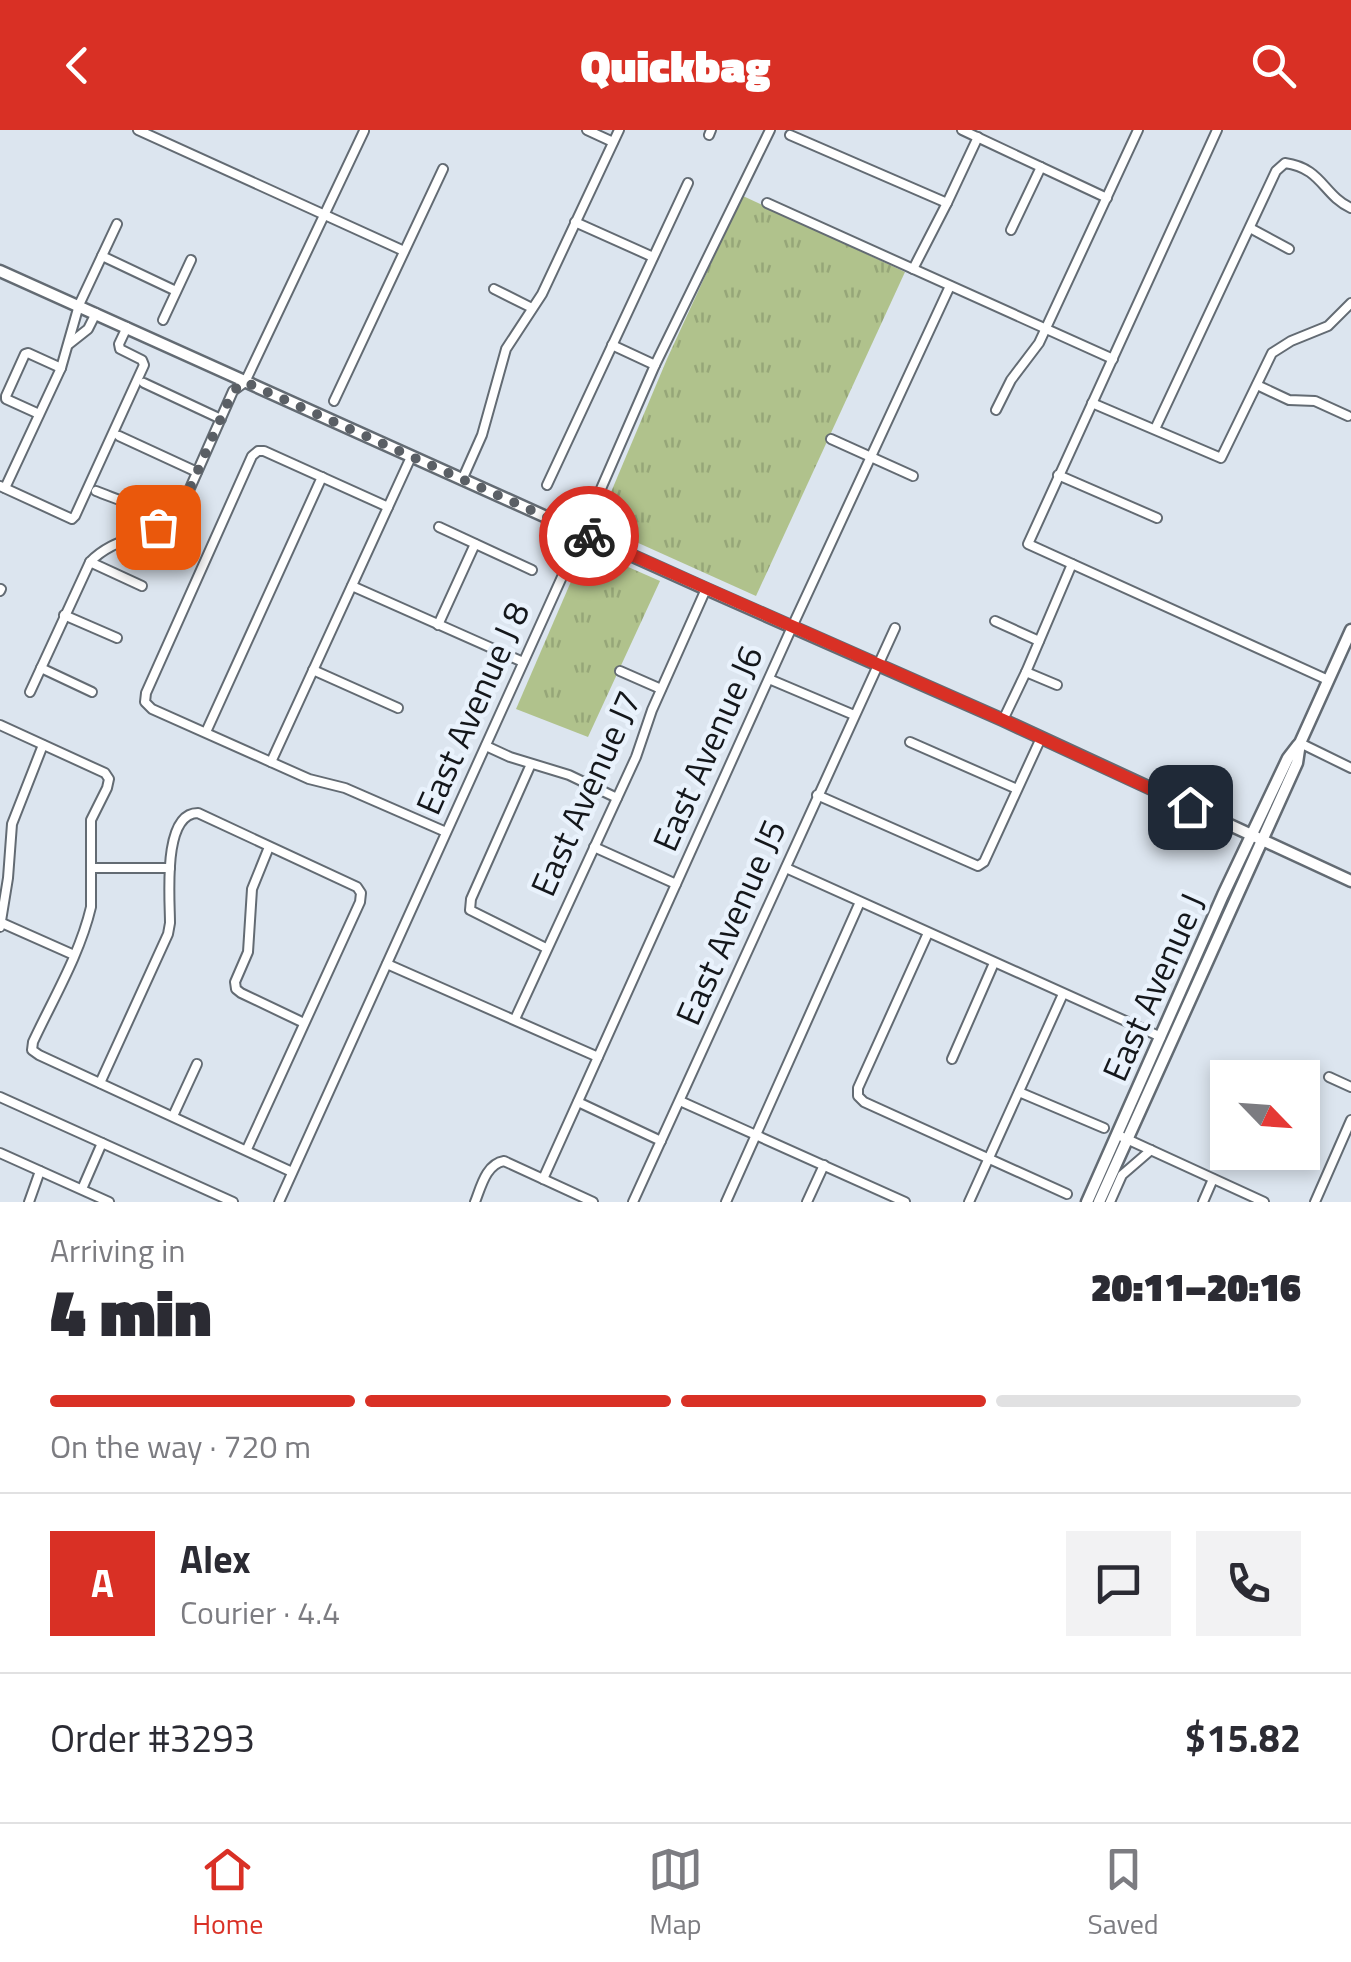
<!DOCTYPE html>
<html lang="en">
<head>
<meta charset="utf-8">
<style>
	body { margin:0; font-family:"Titillium Web",sans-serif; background:#f2f2f3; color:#2b2b33; height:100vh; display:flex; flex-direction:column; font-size:38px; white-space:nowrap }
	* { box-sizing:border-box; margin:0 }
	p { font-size:32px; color:#7c7c81 }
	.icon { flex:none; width:55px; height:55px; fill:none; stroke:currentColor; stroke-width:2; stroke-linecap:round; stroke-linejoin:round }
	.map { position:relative; height:1072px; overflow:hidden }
	.panel { display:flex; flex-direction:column; background:#fff; flex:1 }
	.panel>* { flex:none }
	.needle { width:65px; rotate:115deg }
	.controls { position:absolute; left:1210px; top:930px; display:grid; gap:20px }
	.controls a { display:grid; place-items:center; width:110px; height:110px; border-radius:0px; background:#fff; box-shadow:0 5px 15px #0003; font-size:50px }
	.pin { position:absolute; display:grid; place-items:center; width:85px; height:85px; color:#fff; margin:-42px; border-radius:20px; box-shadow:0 5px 15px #0006 }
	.courier { position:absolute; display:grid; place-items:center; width:100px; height:100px; margin:-50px; border:8px solid #d93025; border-radius:50%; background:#fff; color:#222; box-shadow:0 2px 12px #0007 }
	.summary em { font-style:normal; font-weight:800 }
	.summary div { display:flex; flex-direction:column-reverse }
	.summary { display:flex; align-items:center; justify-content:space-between; height:170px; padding:0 50px }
	h1 { font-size:65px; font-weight:800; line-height:75px }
	.bar { display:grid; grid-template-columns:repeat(4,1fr); gap:15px 10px; align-content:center; height:120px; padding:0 50px }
	.bar i { height:12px; border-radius:8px; background:#e1e1e2 }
	.bar .selected { background:#d93025 }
	.bar p { grid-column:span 4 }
	.line { display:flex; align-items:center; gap:25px; padding:0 50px; border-top:2px solid #e1e1e2 }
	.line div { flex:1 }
	.round { display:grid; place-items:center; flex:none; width:105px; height:105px; border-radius:0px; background:#f2f2f3 }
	header { display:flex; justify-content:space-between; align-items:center; height:130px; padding:0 50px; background:#d93025; color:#fff; font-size:45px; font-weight:800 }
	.tabs { display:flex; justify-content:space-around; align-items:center; height:140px; border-top:2px solid #e1e1e2; background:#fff; font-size:28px; color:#7c7c81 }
	.tabs a { display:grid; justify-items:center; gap:5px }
	.tabs .selected { color:#d93025 }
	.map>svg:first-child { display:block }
	.grass { fill:url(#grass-tufts) }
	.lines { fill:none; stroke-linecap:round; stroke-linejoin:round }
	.minor-casing { stroke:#636b73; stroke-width:12 }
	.major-casing { stroke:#636b73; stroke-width:15 }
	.minor { stroke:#fff; stroke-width:8 }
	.major { stroke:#fff; stroke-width:10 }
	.done { stroke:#5a5f65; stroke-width:10; stroke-dasharray:0 18 }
	.route { stroke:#d93025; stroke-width:12 }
	.labels { text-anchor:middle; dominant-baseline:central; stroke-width:9; stroke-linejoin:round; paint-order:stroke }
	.street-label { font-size:35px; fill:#14171b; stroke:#e9f2fc }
</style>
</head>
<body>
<header><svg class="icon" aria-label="back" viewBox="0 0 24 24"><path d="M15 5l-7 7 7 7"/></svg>Quickbag<svg class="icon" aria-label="search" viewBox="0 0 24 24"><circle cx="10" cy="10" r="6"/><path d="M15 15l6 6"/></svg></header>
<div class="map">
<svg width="1351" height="1072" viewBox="0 0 1351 1072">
	<defs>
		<pattern id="grass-tufts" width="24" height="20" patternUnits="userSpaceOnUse" patternTransform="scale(2.5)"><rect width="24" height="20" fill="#b0c28c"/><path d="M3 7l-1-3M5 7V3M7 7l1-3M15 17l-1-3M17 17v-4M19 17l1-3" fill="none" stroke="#96a678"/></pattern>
	</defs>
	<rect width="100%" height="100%" fill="#dce5ef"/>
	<g class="grass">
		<polygon points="743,66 905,142 756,466 605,398 601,386 667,229 741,68"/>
		<polygon points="594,422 660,451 588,607 516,579 582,426"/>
	</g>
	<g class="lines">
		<g class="minor-casing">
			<g id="minor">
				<polyline points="138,0 404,121"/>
				<polyline points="587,0 613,12"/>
				<polyline points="962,0 1107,68"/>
				<polyline points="1217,0 1028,414 1328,550"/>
				<polyline points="709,5 711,0"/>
				<polyline points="790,5 947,73"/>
				<polyline points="767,73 1113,229"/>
				<polyline points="575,92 653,127"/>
				<polyline points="1250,98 1289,119"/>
				<polyline points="1011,100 1041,37"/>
				<polyline points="102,126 176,161"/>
				<polyline points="913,139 947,73 978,7"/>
				<polyline points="494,159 532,178"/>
				<polyline points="163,190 191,130"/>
				<polyline points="69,214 88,199 96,183"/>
				<polyline points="612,215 655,235"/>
				<polyline points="144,253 221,289"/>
				<polyline points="1257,255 1289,270 1315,271 1348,286"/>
				<polyline points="334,271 443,39"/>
				<polyline points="1092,273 1221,328 1272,223 1291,211 1328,196 1351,173"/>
				<polyline points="996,280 1011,250 1039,213 1138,0"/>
				<polyline points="39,284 6,269 6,266 25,224 28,223 61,238"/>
				<path d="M1155 299 1276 41 1285 33C1322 38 1323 65 1351 78"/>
				<polyline points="119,306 197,342"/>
				<polyline points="831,309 913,346"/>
				<polyline points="1058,345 1157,388"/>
				<polyline points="462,350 482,305 506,219 542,164 619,0"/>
				<polyline points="547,355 688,53"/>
				<polyline points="0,356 72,389 75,386 144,235 142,230 120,219 119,214 127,197"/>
				<polyline points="5,358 61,238 79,175 117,94"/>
				<path d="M96 361C117 370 146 376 158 397"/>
				<polyline points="388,377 264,321 258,321 252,326 146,563 145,572 152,579 309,649 345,658 446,702"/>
				<polyline points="439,397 532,440"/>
				<polyline points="90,432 142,456"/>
				<polyline points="352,456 523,532"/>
				<polyline points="0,461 1,459"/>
				<polyline points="64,485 117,508"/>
				<polyline points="995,491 1039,511"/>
				<polyline points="438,495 475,414"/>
				<polyline points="41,538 92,562"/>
				<polyline points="313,540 398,578"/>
				<polyline points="620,541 661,559"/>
				<polyline points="1026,542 1057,555"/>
				<polyline points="769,549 854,585"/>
				<path d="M30 562 90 432C109 412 133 409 158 397 168 392 175 383 183 374L233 261 245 252 364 1"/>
				<polyline points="1003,590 1026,542 1072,434"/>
				<path d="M0 595 105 643 109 649 107 658 91 690V777C80 824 53 869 33 912L32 920 39 925 292 1042"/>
				<polyline points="206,602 322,347"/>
				<polyline points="910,612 1017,659"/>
				<polyline points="1300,613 1351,638"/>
				<polyline points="486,616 510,627 569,645 617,668"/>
				<polyline points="271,632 411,327"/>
				<polyline points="531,634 471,769 470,780 546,818"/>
				<polyline points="817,665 978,736 984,732 1041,608"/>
				<polyline points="269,717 252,759 248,822 235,852 236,859 241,863 304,893"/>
				<polyline points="594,717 676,754"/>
				<polyline points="92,738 170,738"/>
				<polyline points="786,738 1161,907"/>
				<polyline points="2,793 74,825"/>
				<polyline points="0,797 8,748 12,694 43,615"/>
				<polyline points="928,803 858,958 858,966 864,972 1067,1064"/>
				<polyline points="387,834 598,927"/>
				<polyline points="515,889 636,627 652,580 706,459"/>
				<polyline points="952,929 994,833"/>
				<polyline points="1329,947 1351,957"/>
				<path d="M100 953 168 804 170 793C170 768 162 683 198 683L357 757 361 763 360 772 247 1019"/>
				<polyline points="1019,962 1104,998"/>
				<polyline points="0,967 233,1072"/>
				<polyline points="680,971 905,1072"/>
				<polyline points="578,972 661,1011"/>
				<polyline points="173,986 197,934"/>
				<polyline points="1118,1005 1264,1072"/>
				<polyline points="0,1023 109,1072"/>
				<polyline points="543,1049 792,497 950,156"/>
				<polyline points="82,1059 102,1013"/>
				<polyline points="29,1072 40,1041"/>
				<polyline points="279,1072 576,416 655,235 770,0"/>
				<path d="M475 1072C481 1057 486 1034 504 1031L593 1072"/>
				<path d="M633 1072C721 881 807 689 895 498"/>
				<polyline points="726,1072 860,772"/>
				<polyline points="807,1072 824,1035"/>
				<polyline points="969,1072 1063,864"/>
				<polyline points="1110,1072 1122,1045 1151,1020"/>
				<polyline points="1203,1072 1213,1049"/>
				<polyline points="1315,1072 1351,990"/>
			</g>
		</g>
		<g class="major-casing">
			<g id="major">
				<polyline points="0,141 706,459 1003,590 1351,751"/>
				<polyline points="1087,1072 1223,765 1288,628 1298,615"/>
				<polyline points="1099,1072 1297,633 1300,613 1351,500"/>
			</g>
		</g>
		<use href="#minor" class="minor"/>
		<use href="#major" class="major"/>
	</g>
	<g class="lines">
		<polyline class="done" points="158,397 172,388 183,374 233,261 245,252 589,406"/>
		<polyline class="route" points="589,406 1003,590 1190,677"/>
	</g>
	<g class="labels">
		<g class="street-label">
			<text transform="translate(472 578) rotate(-66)">East Avenue J 8</text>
			<text transform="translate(707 618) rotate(-66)">East Avenue J6</text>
			<text transform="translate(585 663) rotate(-66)">East Avenue J7</text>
			<text transform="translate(730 792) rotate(-66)">East Avenue J5</text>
			<text transform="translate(1153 857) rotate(-66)">East Avenue J</text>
		</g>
	</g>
</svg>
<div class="controls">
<a><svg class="needle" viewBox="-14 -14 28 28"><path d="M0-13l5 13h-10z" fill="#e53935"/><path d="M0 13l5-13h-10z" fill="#7c7c81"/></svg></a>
</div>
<div class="pin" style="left:158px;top:397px;background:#ea580c"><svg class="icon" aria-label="bag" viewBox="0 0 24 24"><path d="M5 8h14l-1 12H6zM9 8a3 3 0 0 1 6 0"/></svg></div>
<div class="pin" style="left:1190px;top:677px;background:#1f2937"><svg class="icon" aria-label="home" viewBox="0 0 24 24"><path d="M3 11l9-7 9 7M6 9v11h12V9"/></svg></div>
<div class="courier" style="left:589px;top:406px"><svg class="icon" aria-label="bike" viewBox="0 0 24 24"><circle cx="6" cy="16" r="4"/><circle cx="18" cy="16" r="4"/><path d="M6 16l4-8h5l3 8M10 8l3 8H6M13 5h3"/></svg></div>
</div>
<section class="panel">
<div class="summary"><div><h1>4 min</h1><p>Arriving in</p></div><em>20:11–20:16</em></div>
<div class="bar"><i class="selected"></i><i class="selected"></i><i class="selected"></i><i></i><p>On the way · 720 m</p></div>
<div class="line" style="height:180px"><b class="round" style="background:#d93025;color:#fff">A</b><div><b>Alex</b><p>Courier · 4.4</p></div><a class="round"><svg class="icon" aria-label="chat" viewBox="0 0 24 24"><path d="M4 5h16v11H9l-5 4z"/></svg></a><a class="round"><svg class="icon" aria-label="phone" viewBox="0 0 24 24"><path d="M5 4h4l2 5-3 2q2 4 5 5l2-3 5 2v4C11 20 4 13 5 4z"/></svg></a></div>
<div class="line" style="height:130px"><div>Order #3293</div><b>$15.82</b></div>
</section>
<nav class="tabs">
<a class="selected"><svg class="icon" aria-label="home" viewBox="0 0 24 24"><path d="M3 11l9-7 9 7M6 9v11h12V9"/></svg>Home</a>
<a><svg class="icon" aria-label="map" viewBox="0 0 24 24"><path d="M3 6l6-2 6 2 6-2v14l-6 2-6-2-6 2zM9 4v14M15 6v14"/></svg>Map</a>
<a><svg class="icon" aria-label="saved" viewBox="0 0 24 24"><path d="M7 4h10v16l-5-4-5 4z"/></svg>Saved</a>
</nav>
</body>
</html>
